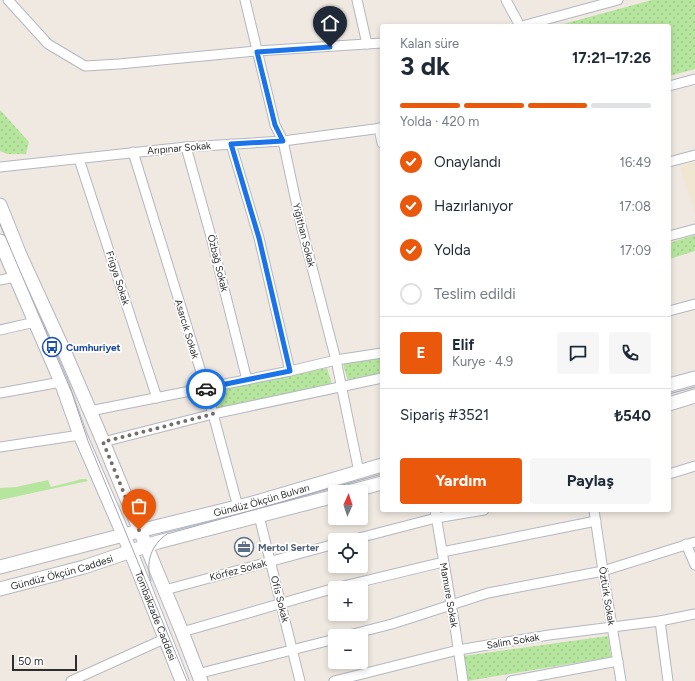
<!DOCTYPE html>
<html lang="tr">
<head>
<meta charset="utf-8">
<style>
	body { margin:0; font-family:Figtree,sans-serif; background:#f6f6f7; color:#1f2937; height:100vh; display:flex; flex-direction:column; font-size:15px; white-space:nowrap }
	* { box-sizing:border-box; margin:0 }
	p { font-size:13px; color:#747a83 }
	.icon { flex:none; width:22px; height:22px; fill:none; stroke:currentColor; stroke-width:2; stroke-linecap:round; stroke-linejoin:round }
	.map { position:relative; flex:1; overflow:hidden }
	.details { position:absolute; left:380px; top:24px; width:291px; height:488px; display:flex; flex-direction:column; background:#fff; border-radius:4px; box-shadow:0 2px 6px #0003 }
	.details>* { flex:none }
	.needle { width:26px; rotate:3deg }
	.fabs { position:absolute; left:328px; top:485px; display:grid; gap:8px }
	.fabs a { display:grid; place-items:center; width:40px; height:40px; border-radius:4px; background:#fff; box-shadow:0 2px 6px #0003; font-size:20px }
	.scale { position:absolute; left:12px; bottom:10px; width:65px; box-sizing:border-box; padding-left:4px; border:2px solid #2e2e2e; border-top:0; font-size:11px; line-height:14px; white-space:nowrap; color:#2e2e2e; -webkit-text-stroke:3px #fff; paint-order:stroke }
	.pin { position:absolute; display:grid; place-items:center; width:34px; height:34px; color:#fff; margin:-41px -17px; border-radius:50% 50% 50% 0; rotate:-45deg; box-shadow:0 0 4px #0007 }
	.pin .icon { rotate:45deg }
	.courier { position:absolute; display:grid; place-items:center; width:40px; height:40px; margin:-20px; border:3px solid #1a73e8; border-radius:50%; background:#fff; color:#222; box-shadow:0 1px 5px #0007 }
	.summary em { font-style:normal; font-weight:700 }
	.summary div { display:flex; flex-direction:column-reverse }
	.summary { display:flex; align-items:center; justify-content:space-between; height:68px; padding:0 20px }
	h1 { font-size:26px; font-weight:700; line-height:30px }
	.bar { display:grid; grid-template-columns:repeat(4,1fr); gap:6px 4px; align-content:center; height:48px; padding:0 20px }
	.bar i { height:5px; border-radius:3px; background:#e0e1e3 }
	.bar .selected { background:#ea580c }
	.bar p { grid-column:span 4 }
	.line { display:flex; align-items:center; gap:10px; padding:0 20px; border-top:1px solid #e0e1e3 }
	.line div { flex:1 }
	.round { display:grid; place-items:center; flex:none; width:42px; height:42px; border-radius:4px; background:#f6f6f7 }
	ol { padding:0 20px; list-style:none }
	li { display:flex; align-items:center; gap:12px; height:44px }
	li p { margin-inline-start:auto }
	li .icon { padding:4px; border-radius:50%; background:#ea580c; color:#fff; stroke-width:4 }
	li:last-child { color:#747a83 }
	li i { width:22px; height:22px; border:2px solid #e0e1e3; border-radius:50% }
	.primary-button { display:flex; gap:8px; margin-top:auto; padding:8px 20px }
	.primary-button a { flex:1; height:46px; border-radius:4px; background:#ea580c; color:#fff; font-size:16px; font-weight:700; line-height:46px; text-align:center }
	.primary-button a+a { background:#f6f6f7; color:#1f2937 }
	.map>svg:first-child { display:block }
	.education { fill:#f0e6d1 }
	.park { fill:url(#park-dots) }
	.garden { fill:#b6e59e }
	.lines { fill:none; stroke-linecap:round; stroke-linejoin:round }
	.street-casing { stroke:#b4b7c1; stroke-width:11 }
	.secondary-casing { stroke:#b4b7c1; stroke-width:15 }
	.street { stroke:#fff; stroke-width:9 }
	.secondary { stroke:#fff; stroke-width:13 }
	.tram { stroke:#a3a6b8; stroke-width:1 }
	.done { stroke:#726f6d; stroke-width:4; stroke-dasharray:0 7.2 }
	.route { stroke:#1a73e8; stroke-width:5 }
	.labels { text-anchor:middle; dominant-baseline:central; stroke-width:3.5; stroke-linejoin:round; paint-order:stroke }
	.street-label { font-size:10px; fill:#2e2e2e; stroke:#fff }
	.transit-label { font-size:10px; font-weight:bold; fill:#164399; stroke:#fff; text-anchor:start }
	.service-label { font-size:10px; font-weight:bold; fill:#4e5e75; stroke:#fff; text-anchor:start }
</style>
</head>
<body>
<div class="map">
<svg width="695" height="681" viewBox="0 0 695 681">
	<defs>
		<pattern id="park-dots" width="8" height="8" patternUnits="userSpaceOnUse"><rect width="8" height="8" fill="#b6e59e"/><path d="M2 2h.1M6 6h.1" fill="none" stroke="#9dc588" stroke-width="1.8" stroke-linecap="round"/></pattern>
	</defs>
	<rect width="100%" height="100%" fill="#efe9e1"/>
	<polygon class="education" points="695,162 695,214 680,166"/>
	<g class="park">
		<polygon points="652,0 695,0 695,69 669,76 669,26 556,26"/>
		<polygon points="0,110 29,142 26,154 7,154 0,151"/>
		<polygon points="695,235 695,251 669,259 669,243"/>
		<polygon points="382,356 382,374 348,381 343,364"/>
		<polygon points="327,368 332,384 214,410 210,392"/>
		<polygon points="608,636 611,657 467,681 463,656"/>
	</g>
	<polygon class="garden" points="82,479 86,479 88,481 0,500 0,488 16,487 48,480 51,487"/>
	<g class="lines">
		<g class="street-casing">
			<g id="street">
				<polyline points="8,0 48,44 85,66 119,64 257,51 382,43"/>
				<polyline points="245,0 275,125 283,141 301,225 336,360 359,472"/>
				<polyline points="357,0 367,44"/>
				<polyline points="506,0 520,26"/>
				<polyline points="522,26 618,0"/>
				<polyline points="669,86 695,79"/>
				<polyline points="379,128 382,143"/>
				<polyline points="231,144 259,238 290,371"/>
				<polyline points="186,147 210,233 247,380"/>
				<polyline points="133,152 206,388 238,507"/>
				<polyline points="79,159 157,398"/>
				<polyline points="669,162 695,155"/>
				<polyline points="0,167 186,147 283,141 382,128"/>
				<polyline points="669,236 695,229"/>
				<polyline points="0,280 15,277"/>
				<polyline points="669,311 695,304"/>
				<polyline points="0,330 35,322"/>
				<polyline points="0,393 61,382"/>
				<polyline points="90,411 290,371 336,360 382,353"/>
				<polyline points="103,442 213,414 382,378"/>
				<polyline points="0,447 80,435"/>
				<polyline points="669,474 695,466"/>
				<polyline points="435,510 455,627 463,681"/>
				<polyline points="594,510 603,571 621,681"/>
				<polyline points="259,516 300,681"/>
				<polyline points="351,540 436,518 484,510"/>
				<polyline points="686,544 695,565"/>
				<polyline points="442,552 596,521"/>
				<polyline points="335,588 443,562"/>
				<polyline points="165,590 335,544"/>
				<polyline points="660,621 668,681"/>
				<polyline points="182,632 335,588"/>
				<polyline points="345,636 392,624 488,593 603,571 695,542"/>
				<polyline points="197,674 335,639"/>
				<polyline points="71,681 164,639"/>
				<polyline points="334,681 458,650 549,635 660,621 695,614"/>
				<polyline points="511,681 618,661"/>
			</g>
		</g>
		<g class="secondary-casing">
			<g id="secondary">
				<polyline points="0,205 20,255 65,353 99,432 182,632 201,681"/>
				<path id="s1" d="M0 241 61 382 80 435 130 550 182 681"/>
				<polyline points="669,385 695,378"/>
				<polyline points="669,404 695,396"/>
				<polyline points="348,492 382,483"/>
				<path id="s2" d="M0 567 139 531 253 503 382 465"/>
				<path id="s3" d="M0 589 84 567 158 542 335 496"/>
			</g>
		</g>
		<use href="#street" class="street"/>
		<use href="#secondary" class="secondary"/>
		<g class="tram">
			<polyline points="0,224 72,393 88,441 187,681"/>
			<polyline points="669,394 695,387"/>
			<path d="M151 581C145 563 151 545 167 534L382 474"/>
		</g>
	</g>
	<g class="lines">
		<polyline class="done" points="139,530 103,442 213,414 206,389"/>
		<polyline class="route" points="206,389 206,388 290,371 259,238 231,144 283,141 275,125 257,52 330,47"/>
	</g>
	<defs>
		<g id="bus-ring" transform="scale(1)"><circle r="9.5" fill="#fff" stroke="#1a4fb4" stroke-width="1.5"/><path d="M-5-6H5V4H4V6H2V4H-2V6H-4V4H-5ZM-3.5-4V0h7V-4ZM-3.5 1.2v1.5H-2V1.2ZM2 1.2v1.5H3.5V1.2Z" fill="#1a4fb4"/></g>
		<g id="office-ring" transform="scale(1)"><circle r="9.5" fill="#fff" stroke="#5c6f8a" stroke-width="1.5"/><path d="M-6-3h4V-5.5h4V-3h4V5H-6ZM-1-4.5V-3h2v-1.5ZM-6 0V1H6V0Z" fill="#5c6f8a"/></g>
	</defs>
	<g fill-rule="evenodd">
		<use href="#bus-ring" x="52" y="347"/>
		<use href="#office-ring" x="244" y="547"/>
	</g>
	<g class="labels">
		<g class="street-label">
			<text transform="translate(179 148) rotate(-5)">Arıpınar Sokak</text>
			<text transform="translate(304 235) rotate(76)">Yiğithan Sokak</text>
			<text transform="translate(218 263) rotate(76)">Özbağ Sokak</text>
			<text transform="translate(118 278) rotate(72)">Frigya Sokak</text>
			<text transform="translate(187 329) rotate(73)">Asarcık Sokak</text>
			<text stroke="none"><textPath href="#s2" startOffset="270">Gündüz Ökçün Bulvarı</textPath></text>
			<text transform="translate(238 570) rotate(-15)">Körfez Sokak</text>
			<text stroke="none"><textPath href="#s3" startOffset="64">Gündüz Ökçün Caddesi</textPath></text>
			<text transform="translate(449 595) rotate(80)">Mamure Sokak</text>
			<text transform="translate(607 596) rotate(81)">Öztürk Sokak</text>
			<text transform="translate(280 599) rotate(76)">Ofis Sokak</text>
			<text stroke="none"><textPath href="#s1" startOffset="406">Tombakzade Caddesi</textPath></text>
			<text transform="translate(513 641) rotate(-9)">Salim Sokak</text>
		</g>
		<g class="transit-label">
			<text x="66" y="347">Cumhuriyet</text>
		</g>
		<g class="service-label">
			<text x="258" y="547">Mertol Serter</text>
		</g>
	</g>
</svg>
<div class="fabs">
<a><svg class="needle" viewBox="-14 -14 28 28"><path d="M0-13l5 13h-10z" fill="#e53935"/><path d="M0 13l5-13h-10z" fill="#747a83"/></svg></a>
<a><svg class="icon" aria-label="locate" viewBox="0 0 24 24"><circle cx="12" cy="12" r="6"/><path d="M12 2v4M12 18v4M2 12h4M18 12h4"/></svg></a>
<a>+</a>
<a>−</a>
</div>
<div class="scale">50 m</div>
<div class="pin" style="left:139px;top:530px;background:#ea580c"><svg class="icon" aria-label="bag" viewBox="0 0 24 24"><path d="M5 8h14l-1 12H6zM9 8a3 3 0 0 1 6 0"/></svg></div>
<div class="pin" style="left:330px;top:47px;background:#1f2937"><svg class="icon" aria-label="home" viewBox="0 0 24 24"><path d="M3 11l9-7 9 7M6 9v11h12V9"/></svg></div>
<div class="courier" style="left:206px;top:389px"><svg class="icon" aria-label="car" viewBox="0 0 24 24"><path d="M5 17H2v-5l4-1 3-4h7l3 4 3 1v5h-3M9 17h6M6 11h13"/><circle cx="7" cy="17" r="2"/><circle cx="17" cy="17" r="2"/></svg></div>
<section class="details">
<div class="summary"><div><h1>3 dk</h1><p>Kalan süre</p></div><em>17:21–17:26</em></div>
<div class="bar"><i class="selected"></i><i class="selected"></i><i class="selected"></i><i></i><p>Yolda · 420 m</p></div>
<ol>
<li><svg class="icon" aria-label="check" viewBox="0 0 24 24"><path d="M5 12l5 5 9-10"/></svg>Onaylandı<p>16:49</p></li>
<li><svg class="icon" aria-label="check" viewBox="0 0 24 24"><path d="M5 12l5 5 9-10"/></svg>Hazırlanıyor<p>17:08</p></li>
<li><svg class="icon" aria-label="check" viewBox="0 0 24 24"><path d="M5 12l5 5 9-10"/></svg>Yolda<p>17:09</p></li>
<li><i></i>Teslim edildi</li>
</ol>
<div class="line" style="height:72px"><b class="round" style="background:#ea580c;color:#fff">E</b><div><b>Elif</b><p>Kurye · 4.9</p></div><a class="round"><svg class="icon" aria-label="chat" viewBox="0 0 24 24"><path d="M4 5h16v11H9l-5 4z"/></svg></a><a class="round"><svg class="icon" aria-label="phone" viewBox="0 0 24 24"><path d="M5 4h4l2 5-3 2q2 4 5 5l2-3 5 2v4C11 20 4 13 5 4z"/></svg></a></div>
<div class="line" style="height:52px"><div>Sipariş #3521</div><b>₺540</b></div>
<div class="primary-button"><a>Yardım</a><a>Paylaş</a></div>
</section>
</div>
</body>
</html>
